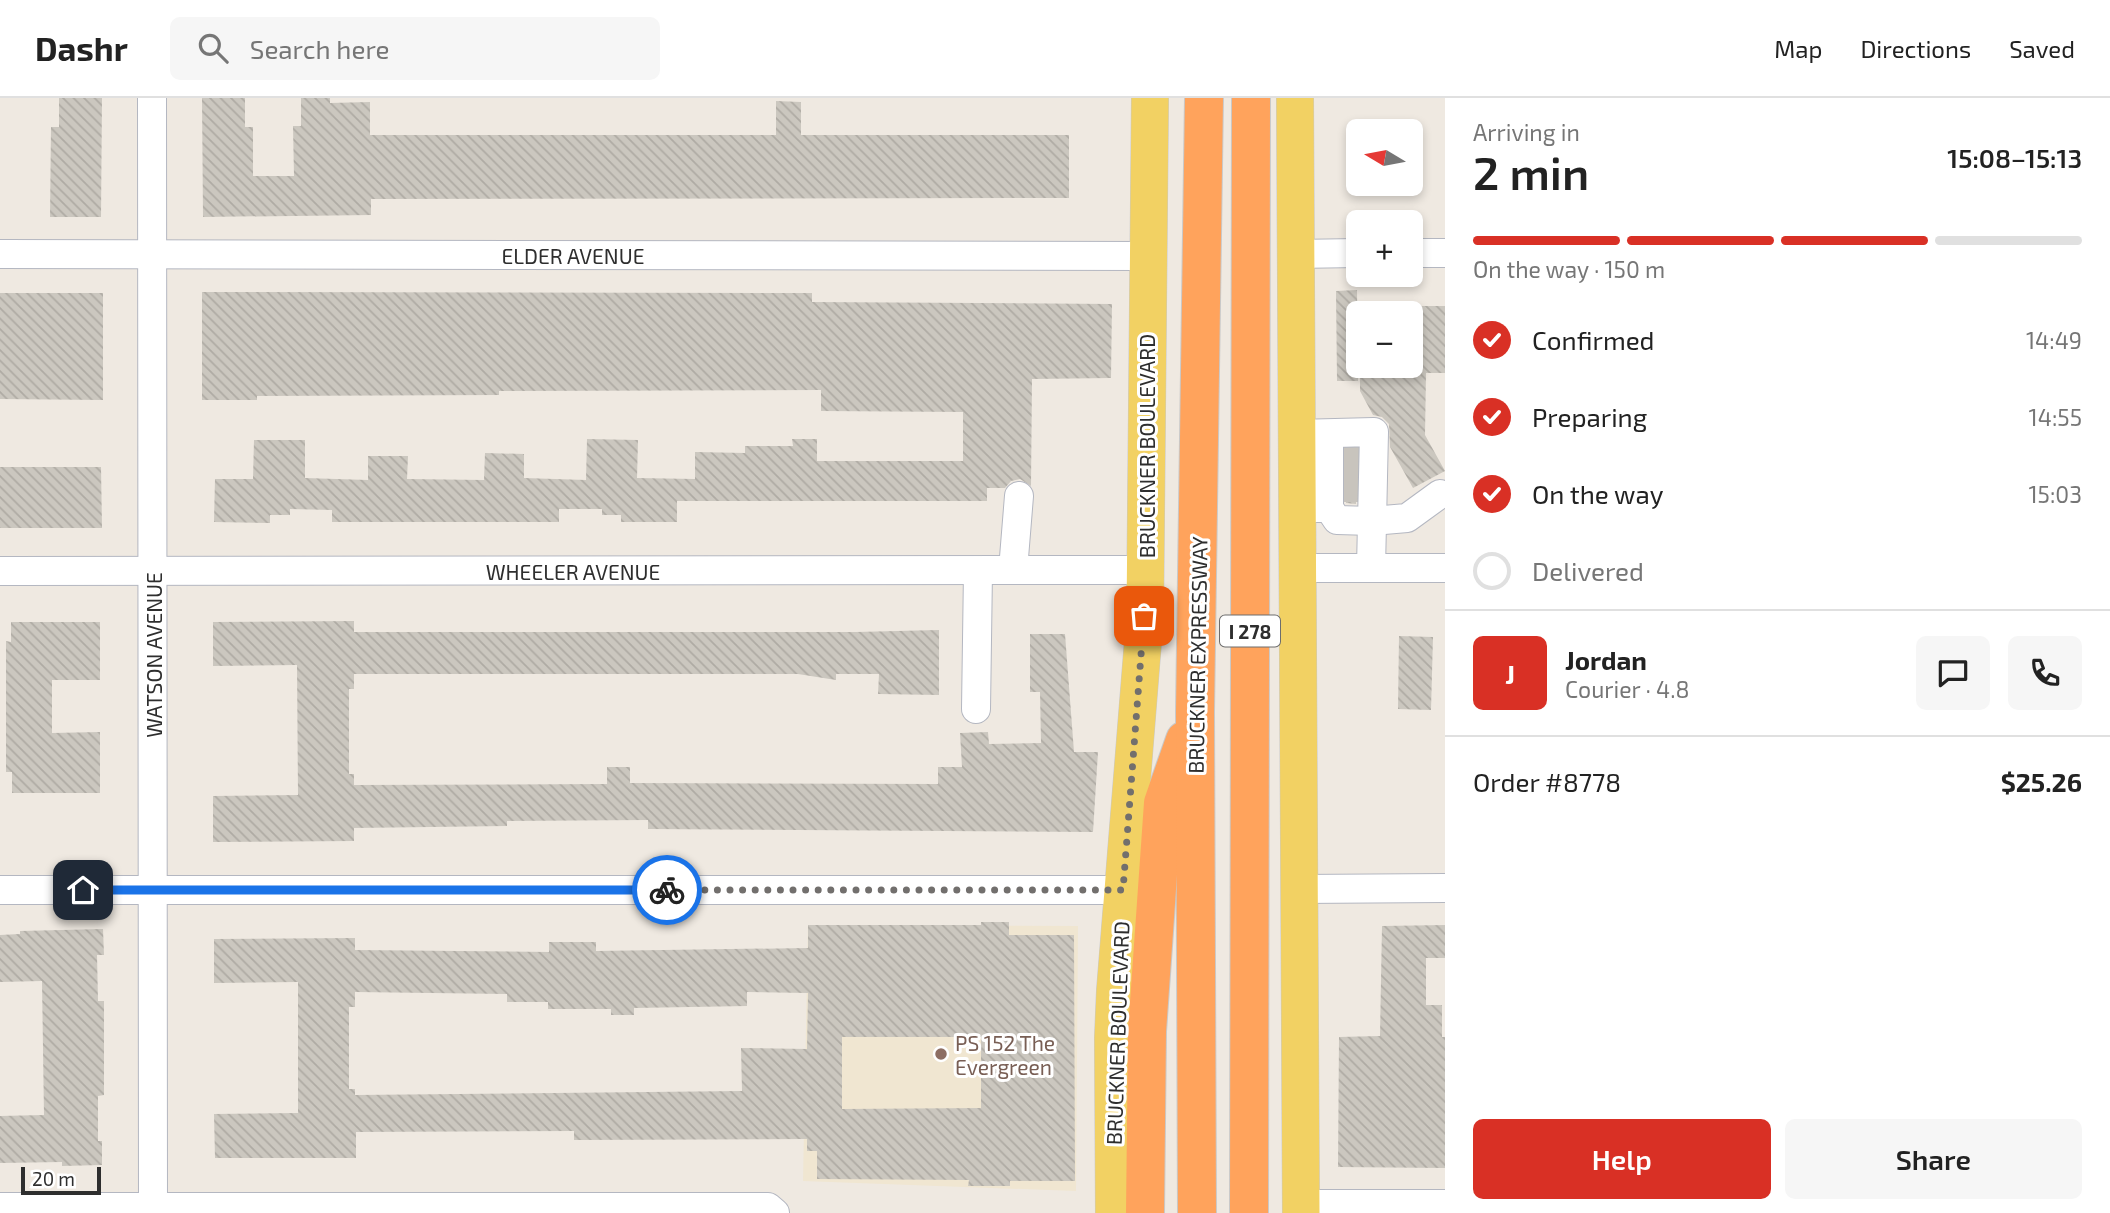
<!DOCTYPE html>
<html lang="en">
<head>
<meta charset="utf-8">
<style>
	body { margin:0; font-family:"Exo 2",sans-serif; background:#f6f6f6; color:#222; height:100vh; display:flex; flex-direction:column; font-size:26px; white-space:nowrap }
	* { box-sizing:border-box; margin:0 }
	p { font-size:23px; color:#767676 }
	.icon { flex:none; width:38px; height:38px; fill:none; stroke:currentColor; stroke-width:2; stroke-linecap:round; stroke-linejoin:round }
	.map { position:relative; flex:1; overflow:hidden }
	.side { display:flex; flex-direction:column; background:#fff; width:665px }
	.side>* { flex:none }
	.needle { width:46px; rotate:280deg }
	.buttons { position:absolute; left:1346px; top:21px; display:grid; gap:14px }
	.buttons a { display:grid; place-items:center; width:77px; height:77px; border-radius:10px; background:#fff; box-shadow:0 4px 10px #0003; font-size:35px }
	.scale { position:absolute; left:21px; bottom:18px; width:80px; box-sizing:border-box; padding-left:7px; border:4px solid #2e2e2e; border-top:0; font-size:19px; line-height:24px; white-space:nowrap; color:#2e2e2e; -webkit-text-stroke:5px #fff; paint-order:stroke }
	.pin { position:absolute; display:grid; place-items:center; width:60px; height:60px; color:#fff; margin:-30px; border-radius:14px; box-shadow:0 4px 10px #0006 }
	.courier { position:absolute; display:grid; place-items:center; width:70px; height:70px; margin:-35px; border:5px solid #1a73e8; border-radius:50%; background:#fff; color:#222; box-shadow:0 2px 9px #0007 }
	.overview em { font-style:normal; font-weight:600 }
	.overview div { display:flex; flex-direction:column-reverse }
	.overview { display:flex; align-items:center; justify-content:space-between; height:119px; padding:0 28px }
	h1 { font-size:46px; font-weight:600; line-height:52px }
	.bar { display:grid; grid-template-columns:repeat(4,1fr); gap:10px 7px; align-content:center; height:84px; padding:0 28px }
	.bar i { height:9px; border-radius:5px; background:#e0e0e0 }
	.bar .active { background:#d93025 }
	.bar p { grid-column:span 4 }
	.line { display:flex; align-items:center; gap:18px; padding:0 28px; border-top:2px solid #e0e0e0 }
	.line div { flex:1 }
	.round { display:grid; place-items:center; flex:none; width:74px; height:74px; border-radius:10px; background:#f6f6f6 }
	ol { padding:0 28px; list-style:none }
	li { display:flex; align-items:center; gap:21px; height:77px }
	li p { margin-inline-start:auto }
	li .icon { padding:7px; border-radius:50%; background:#d93025; color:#fff; stroke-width:4 }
	li:last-child { color:#767676 }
	li i { width:38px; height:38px; border:4px solid #e0e0e0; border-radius:50% }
	.cta { display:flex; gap:14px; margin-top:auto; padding:14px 28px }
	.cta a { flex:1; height:80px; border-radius:10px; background:#d93025; color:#fff; font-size:28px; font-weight:600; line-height:80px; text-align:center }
	.cta a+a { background:#f6f6f6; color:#222 }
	header { display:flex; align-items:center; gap:42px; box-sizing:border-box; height:98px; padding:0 35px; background:#fff; border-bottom:2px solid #e0e0e0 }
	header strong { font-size:33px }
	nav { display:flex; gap:38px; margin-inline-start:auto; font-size:24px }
	.search { width:490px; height:63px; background:#f6f6f6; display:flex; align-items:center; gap:18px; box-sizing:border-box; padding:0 24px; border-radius:10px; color:#767676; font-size:26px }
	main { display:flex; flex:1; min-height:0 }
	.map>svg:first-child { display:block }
	.education { fill:#f0e6d1 }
	.building { fill:url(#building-back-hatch); fill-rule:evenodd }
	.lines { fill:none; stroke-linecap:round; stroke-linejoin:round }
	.minor-tunnel { stroke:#c8c4bd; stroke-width:28; stroke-dasharray:28 14; stroke-linecap:butt }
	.minor-casing { stroke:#b4b7c1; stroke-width:30 }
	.major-casing { stroke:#c9c9c9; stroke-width:38 }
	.highway-casing { stroke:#c9c9c9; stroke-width:40 }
	.minor { stroke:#fff; stroke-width:28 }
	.major { stroke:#f2d163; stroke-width:37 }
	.highway { stroke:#ffa35c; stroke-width:38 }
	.done { stroke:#726f6d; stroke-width:7; stroke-dasharray:0 12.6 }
	.route { stroke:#1a73e8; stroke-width:9 }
	.education-dot { fill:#8d6e63; stroke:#fff; stroke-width:2.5 }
	.labels { text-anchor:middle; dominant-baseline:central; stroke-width:6; stroke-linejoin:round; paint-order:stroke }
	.shield { fill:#fff; stroke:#6d6d6d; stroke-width:2 }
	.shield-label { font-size:19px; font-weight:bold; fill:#2e2e2e }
	.street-label { font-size:21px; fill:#2e2e2e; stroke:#fff }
	.education-label { font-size:21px; fill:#785e54; stroke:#fff; text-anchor:start }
</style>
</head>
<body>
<header>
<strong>Dashr</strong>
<div class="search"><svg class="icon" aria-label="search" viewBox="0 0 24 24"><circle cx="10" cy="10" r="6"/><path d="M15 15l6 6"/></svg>Search here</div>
<nav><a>Map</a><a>Directions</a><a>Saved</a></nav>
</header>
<main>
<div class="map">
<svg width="1445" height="1115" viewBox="0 0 1445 1115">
	<defs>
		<pattern id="building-back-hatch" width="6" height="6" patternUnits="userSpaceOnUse" patternTransform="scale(1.75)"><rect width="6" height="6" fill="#cbc7bf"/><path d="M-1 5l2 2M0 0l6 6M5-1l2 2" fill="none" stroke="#afaba4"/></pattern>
	</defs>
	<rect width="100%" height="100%" fill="#efe9e1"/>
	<polygon class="education" points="808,827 1078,828 1076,1093 803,1083"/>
	<g class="building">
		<polygon points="59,0 102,0 101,119 50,119 51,29 59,29"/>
		<polygon points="202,0 245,0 245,29 253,29 253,78 294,78 293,28 301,28 301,0 330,0 330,5 370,4 370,37 776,37 776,3 801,4 801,37 1069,37 1069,100 371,101 371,117 203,119"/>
		<polygon points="1357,192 1358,283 1337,283 1336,193"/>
		<polygon points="202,194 812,195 812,204 1112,206 1111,280 1032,281 1031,388 1020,381 1011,383 1005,390 987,390 987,403 677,403 677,424 621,424 621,417 602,417 602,411 559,411 559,424 332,424 332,412 290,411 290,417 270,417 270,425 214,424 215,381 253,381 254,342 305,342 305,380 368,382 368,358 408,358 407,381 484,382 485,355 524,356 524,380 586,382 587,341 638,342 637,380 695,381 695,354 745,355 745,348 793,348 792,341 817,341 817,363 963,363 963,314 821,313 821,292 499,293 499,297 257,298 257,302 202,302"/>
		<polygon points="0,195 103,195 103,302 0,301"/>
		<polygon points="1418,208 1445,208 1445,275 1426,275 1425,337 1445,373 1413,390 1390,349 1389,326 1382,319 1373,317 1360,293 1360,268 1418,268"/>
		<polygon points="1346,351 1357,351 1356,406 1346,405"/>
		<polygon points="0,369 101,369 102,430 0,430"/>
		<polygon points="354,523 354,534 856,534 939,532 939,597 878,596 879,576 836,576 836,582 798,576 354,576 354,591 349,591 349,676 354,676 354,687 607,686 607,669 630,669 630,685 938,686 938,669 962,669 960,635 988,634 989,646 1041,645 1040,594 1030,594 1030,536 1065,536 1074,654 1098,654 1093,734 648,731 648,722 507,723 507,728 354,730 354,743 213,744 213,698 298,697 297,567 213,568 213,524"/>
		<polygon points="11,524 100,524 100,582 52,582 52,635 100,634 100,695 12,695 12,674 6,674 6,543 11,544"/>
		<polygon points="1399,538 1433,539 1431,612 1398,611"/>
		<path d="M981 824H1009V837H1074L1075 1083H1010V1088H968L969 1082 817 1081V1053H807V1041L574 1042V1033L356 1034V1060H215L214 1016 298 1015V884L214 885V841L355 840V852L549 854V844H596V853L808 850V827H981ZM355 894 507 896V904H548V911H611V917H634V910L747 908V894L808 895 807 951 741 950 742 993 355 997V991H349V909H355ZM842 939H981V1010L842 1011Z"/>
		<polygon points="1445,827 1445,860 1426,860 1426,907 1442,907 1442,939 1445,939 1445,1070 1338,1069 1339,939 1380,938 1382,828"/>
		<polygon points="103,831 104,857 97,857 98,903 104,903 104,997 98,998 98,1043 102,1043 102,1067 62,1068 62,1064 0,1065 0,1018 44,1017 42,883 0,884 0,837 20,836 20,833"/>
	</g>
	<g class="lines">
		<g class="minor-tunnel">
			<polyline points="1334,362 1359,362"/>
			<polyline points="1335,390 1359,390"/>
		</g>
		<g class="minor-casing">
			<g id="minor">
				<polyline points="152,0 153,1115"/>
				<polyline points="1410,155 1445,155"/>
				<polyline points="0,156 1146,158"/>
				<polyline points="1295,156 1358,155"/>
				<polyline points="1296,336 1374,334 1371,470"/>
				<polyline points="1329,336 1329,410"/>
				<polyline points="1297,410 1329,410 1337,422 1372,423 1407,420 1440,396"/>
				<polyline points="1297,470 1445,470"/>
				<polyline points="1013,472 1019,398"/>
				<polyline points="0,473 1146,472"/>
				<polyline points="976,611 978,473"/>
				<polyline points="1299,791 1445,790"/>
				<polyline points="0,792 1123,792"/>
				<polyline points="1300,1106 1445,1106"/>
				<polyline points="0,1109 768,1109 775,1115"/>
			</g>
		</g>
		<g class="major-casing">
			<g id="major">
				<polyline points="1295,0 1301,1115"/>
				<polyline points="1114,1115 1113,940 1115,893 1145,518 1150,0"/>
			</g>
		</g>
		<g class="highway-casing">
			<g id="highway">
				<polyline points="1145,1115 1147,933 1163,705 1185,642"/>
				<polyline points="1197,1115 1195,614 1204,0"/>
				<polyline points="1249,1115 1251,0"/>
			</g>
		</g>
		<use href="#minor" class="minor"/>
		<use href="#major" class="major"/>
		<use href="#highway" class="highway"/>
	</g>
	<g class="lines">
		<polyline class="done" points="667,792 1123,792 1144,518"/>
		<polyline class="route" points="83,792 667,792"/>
	</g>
	<circle class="education-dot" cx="941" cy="956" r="7"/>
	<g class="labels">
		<rect class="shield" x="1220" y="517.5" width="60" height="31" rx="5"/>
		<g class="shield-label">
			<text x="1250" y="533">I 278</text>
		</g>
		<g class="street-label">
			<text x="573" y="157">ELDER AVENUE</text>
			<text transform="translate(1146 348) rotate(-90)">BRUCKNER BOULEVARD</text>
			<text x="573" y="473">WHEELER AVENUE</text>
			<text transform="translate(153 557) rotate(-90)">WATSON AVENUE</text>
			<text transform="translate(1197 557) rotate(-89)">BRUCKNER EXPRESSWAY</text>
			<text transform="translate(1117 935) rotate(-88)">BRUCKNER BOULEVARD</text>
		</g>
		<g class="education-label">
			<text x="955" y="944">PS 152 The<tspan x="955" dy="24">Evergreen</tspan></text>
		</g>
	</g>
</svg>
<div class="buttons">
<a><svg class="needle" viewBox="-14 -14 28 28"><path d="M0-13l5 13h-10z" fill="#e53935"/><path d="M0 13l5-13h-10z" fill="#767676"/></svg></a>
<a>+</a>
<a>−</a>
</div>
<div class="scale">20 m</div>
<div class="pin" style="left:1144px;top:518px;background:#ea580c"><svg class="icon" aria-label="bag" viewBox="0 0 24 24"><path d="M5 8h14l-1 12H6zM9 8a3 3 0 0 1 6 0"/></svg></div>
<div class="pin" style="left:83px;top:792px;background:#1f2937"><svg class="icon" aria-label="home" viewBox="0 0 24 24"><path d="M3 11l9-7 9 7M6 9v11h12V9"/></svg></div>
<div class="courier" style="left:667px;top:792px"><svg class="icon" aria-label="bike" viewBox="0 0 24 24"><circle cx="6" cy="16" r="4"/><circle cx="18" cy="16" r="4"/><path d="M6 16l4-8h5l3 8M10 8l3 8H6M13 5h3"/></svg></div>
</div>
<section class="side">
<div class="overview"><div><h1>2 min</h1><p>Arriving in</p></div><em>15:08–15:13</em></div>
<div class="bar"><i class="active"></i><i class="active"></i><i class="active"></i><i></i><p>On the way · 150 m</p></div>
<ol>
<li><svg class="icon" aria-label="check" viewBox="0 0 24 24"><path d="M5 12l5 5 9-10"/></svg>Confirmed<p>14:49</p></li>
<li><svg class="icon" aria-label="check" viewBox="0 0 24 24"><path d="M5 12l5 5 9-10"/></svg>Preparing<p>14:55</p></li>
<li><svg class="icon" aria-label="check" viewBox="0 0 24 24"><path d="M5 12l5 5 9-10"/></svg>On the way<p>15:03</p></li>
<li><i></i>Delivered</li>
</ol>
<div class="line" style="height:126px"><b class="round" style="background:#d93025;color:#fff">J</b><div><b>Jordan</b><p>Courier · 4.8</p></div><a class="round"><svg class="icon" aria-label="chat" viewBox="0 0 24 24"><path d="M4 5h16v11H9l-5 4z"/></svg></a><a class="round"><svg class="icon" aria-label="phone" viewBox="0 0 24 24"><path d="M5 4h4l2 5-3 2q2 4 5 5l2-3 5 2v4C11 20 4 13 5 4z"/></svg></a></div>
<div class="line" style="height:91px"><div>Order #8778</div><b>$25.26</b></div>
<div class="cta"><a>Help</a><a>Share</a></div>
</section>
</main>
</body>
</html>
